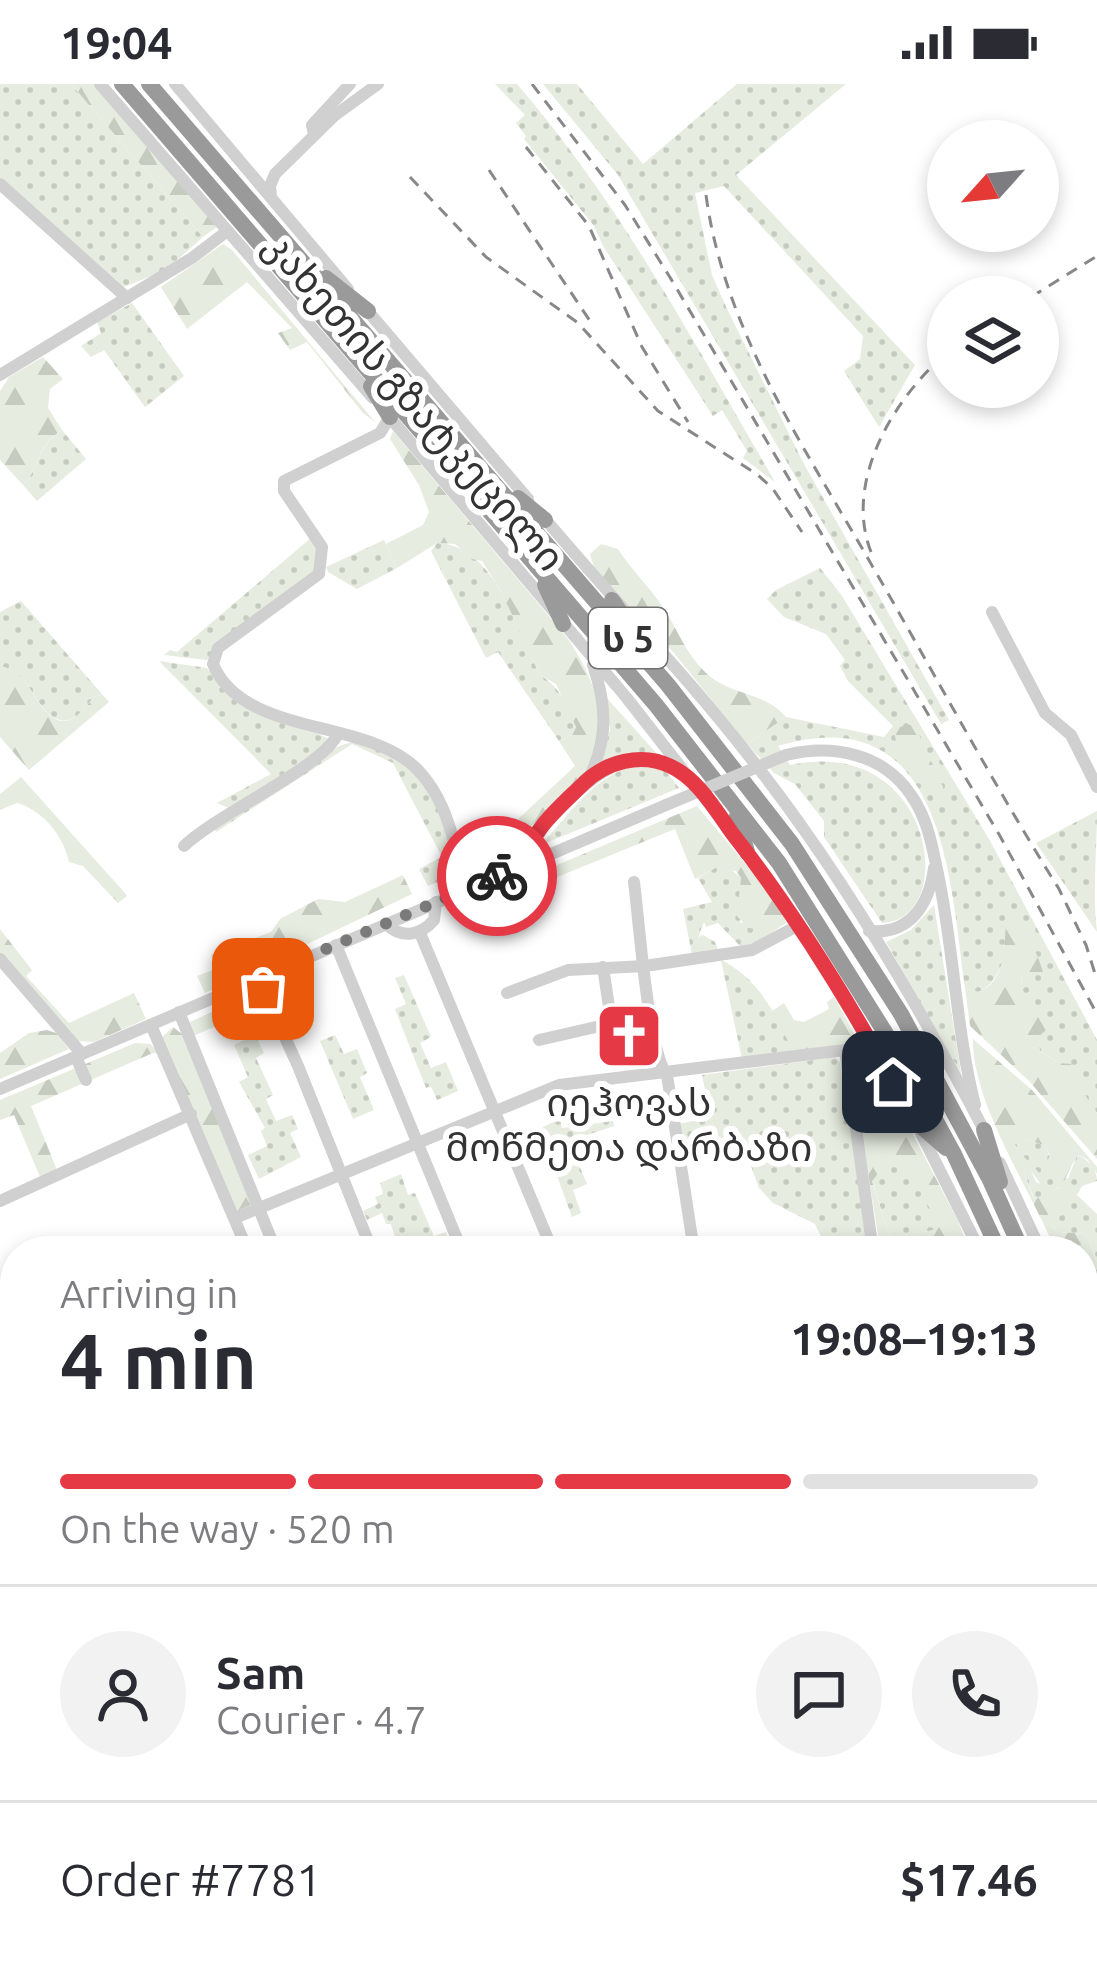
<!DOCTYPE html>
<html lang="en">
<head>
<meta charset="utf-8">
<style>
	body { margin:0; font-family:Ubuntu,"Noto Sans Georgian",sans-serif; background:#f2f2f3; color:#2b2b33; height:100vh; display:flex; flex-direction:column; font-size:45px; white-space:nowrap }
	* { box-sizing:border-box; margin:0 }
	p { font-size:39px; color:#7c7c81 }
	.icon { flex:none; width:66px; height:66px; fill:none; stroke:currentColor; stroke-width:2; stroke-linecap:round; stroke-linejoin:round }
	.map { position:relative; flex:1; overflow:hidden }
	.sheet { position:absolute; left:0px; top:1152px; width:1098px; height:747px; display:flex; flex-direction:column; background:#fff; border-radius:48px 48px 0 0; box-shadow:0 6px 18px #0003 }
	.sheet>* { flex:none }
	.needle { width:78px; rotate:243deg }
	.buttons { position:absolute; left:927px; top:36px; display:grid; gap:24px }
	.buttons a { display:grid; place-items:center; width:132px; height:132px; border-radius:50%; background:#fff; box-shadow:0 6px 18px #0003; font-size:60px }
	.pin { position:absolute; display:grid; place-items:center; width:102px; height:102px; color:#fff; margin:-51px; border-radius:24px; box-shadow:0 6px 18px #0006 }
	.courier { position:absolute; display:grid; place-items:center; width:120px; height:120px; margin:-60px; border:9px solid #e63946; border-radius:50%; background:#fff; color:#222; box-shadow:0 3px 15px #0007 }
	.summary em { font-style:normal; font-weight:600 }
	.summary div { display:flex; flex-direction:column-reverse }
	.summary { display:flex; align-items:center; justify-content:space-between; height:204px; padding:0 60px }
	h1 { font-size:78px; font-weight:600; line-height:90px }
	.bar { display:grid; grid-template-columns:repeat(4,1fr); gap:18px 12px; align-content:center; height:144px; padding:0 60px }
	.bar i { height:15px; border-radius:9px; background:#e1e1e2 }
	.bar .on { background:#e63946 }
	.bar p { grid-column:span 4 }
	.line { display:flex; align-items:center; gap:30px; padding:0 60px; border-top:3px solid #e1e1e2 }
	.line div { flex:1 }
	.round { display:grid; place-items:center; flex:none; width:126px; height:126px; border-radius:63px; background:#f2f2f3 }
	.status { display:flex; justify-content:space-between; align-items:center; height:84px; padding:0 60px; background:#fff; direction:ltr }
	.status svg { height:33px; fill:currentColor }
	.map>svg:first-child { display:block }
	.grass { fill:url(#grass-dots) }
	.forest { fill:url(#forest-firs); fill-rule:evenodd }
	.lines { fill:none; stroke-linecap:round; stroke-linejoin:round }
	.stream { stroke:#cfe2ee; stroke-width:3 }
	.minor { stroke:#d0d0d0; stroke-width:12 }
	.highway { stroke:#9a9a9a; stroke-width:16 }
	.rail { stroke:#888; stroke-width:3; stroke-dasharray:12 9; stroke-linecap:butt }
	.minor-bridge { stroke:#d0d0d0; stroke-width:12 }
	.done { stroke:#7a7a7a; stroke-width:12; stroke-dasharray:0 21.6 }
	.route { stroke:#e63946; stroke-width:15 }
	.labels { text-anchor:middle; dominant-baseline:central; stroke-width:12; stroke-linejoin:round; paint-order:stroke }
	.shield { fill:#fff; stroke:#707070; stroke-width:3 }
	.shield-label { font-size:36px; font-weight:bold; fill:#333 }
	.street-label { font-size:39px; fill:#333; stroke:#fff }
	.poi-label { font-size:39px; fill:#333; stroke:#fff }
</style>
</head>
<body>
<div class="status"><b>19:04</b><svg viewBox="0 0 49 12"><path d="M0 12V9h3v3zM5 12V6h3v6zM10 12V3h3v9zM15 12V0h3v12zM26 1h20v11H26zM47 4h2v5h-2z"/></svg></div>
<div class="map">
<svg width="1097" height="1897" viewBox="0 0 1097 1897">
	<defs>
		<pattern id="grass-dots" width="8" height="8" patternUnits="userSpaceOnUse" patternTransform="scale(3)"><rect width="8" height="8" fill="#e6ecdf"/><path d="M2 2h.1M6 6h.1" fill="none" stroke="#c6cbc0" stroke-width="1.8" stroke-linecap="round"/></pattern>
		<pattern id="forest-firs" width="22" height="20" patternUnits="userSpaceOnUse" patternTransform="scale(3)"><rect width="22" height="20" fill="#e6ecdf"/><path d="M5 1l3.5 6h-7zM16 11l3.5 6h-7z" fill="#c6cbc0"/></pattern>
	</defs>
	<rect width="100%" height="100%" fill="#fff"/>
	<g class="grass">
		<polygon points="0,0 71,0 203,153 166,186 124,203 0,94"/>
		<path d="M495 0H517C621 120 695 261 775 398L743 374 747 367 722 326 713 332 603 162 594 142 524 55 526 52 516 39 525 31Z"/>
		<polygon points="543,0 577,0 643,80 737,0 846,0 736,91 915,281 879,343 844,287 860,275 863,252 724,102 695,109 712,191 727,225 805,382 949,636 941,640 618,91"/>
		<polygon points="132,219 184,292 145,323 104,266 91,273 81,262 101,249 97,238"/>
		<path d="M62 346 86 375 37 417 23 401C42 382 33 366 62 346Z"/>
		<polygon points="312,453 318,470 313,492 219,558 207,576 164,571 170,566 177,568"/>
		<polygon points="384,456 397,484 357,505 328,488 326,483"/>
		<path d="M437 459C495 461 517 545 540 591 560 603 567 621 576 642L572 651 559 657 498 568 486 574 431 467Z"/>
		<path d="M820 484 842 512 989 755 1097 956V1029L1058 979 1040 967 1021 903 1022 888H1042L1005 844C1009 866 1000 900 978 908L965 904C950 793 944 612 778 662L790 681C935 650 960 836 882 839L824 753V737L795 700 774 689 747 660 786 633 884 653 893 642 848 597 840 582 845 576 826 550 784 533 767 515 776 506Z"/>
		<path d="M21 517 101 609C91 615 88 621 80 629 52 655 35 608 22 594 21 593 6 584 5 583L0 585V528Z"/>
		<polygon points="159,577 207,584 223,604 329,655 302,679 229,724 217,719 271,690"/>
		<polygon points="605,612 659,672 625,671 599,683 610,646"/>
		<path d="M357 658C371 664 389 669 402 677 437 700 446 750 457 787L454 791 428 802 419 785 442 773 393 679 352 660 216 748 215 745C242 726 329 656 357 658Z"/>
		<path d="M643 681 665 686 679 704 541 761C570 730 599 684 643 681Z"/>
		<path d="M1097 727C1097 768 1092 808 1097 848L1036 759Z"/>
		<polygon points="728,783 741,794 740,838 761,845 761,856 741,863 718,839 706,843 704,838 698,853 703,851 715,858 718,866 692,870 683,825 712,818 698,794 715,784"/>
		<polygon points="934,821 961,989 886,858 911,846"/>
		<path d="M721 876C759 894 776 932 794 968L742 975Z"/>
		<polygon points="404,891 431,953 420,959 431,984 446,978 458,1007 437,1016 431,1002 426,1004 395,925 406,920 395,894"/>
		<polygon points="255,951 264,969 256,974 273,1011 266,1015 276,1037 292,1031 298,1045 290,1049 301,1073 259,1095 248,1071 267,1062 261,1047 265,1044 239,998 248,993 234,961"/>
		<polygon points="335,951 344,970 357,965 367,989 360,993 374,1026 353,1035 320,957"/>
		<polygon points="835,973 840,978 867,1150 858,1161 828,1167 815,1140 773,1119 759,1104 748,1074 723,1069 682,1069 679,1040 711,1033 702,991"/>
		<polygon points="560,1035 562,1044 613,1037 614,1042 575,1055 581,1071 576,1074 587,1100 573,1106 581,1129 572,1133 557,1092 571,1086 559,1061 544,1067 534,1047"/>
		<path d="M1024 1055 1044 1061 1059 1089 1068 1095 1077 1071C1088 1076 1097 1084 1097 1097L1082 1102 1077 1111 1097 1130V1178L1087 1150 1059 1148 1050 1139 1058 1133 1069 1112 1060 1103 1035 1116 1024 1089 1030 1085 1036 1098 1043 1101 1014 1060Z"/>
		<polygon points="899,1071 937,1135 934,1146 895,1154 889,1151 872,1096 878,1086"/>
		<polygon points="401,1090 408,1111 415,1109 434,1152 446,1148 453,1167 399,1167 391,1140 386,1140 382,1129 367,1136 363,1127 378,1120 375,1113 383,1110 380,1099"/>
		<polygon points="1097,1847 1097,1897 1001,1897 998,1890 1002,1884 1083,1884 1083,1854"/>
		<polygon points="113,1884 258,1884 262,1897 115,1897"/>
	</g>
	<g class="forest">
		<polygon points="71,0 94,0 217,143 203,153"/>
		<polygon points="223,160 232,166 375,338 363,329 307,258 290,266 278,249 292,244 247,198 187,245 161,203"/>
		<path d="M43 273 63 295 50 305 48 324 62 346C33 365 42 382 23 401L0 376V307L9 293Z"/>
		<path d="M393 347 568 555C593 592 615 644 588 687 574 709 546 728 527 746L518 735 575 682 559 657 572 651 576 643 556 600 540 591 501 507 482 477 472 475 455 460 437 459 397 484 386 460 423 441 429 428 419 401 390 355Z"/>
		<path d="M601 460 618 465C632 487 650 503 664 525 678 546 686 570 705 588 729 612 764 607 786 633L747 660 674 569 595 487 590 470Z"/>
		<path d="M5 583C11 587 17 589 22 594 35 608 52 656 80 629 88 621 91 615 101 609L109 618 29 686 0 653V585Z"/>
		<polygon points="914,640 943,703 942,710 934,711 897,665 894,644"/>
		<path d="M21 693 124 808 127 812 118 819 83 782 69 778C64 753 43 726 17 719L0 726V710Z"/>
		<polygon points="697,722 780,821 786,839 761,856 760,845 748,844 737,832 741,794 736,787 715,784 695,795 675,745 523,807 519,797"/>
		<polygon points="403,791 412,810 205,909 197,892 216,885 211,871 271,848 280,835 318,815 345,818"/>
		<path d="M1006 836C1026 846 1037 867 1043 888H1022L1021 903 1046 946 1037 954 1040 967 1058 979 1071 980 1090 1003 1085 1011 1097 1029V1075L1029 997 970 942 965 904 978 908C1007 898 1004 861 1006 836Z"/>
		<polygon points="0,845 32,886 26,892 69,939 134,909 146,935 94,958 77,957 0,869"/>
		<polygon points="255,908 269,925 248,934 252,943 232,951 226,938 193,952 190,938"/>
		<polygon points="834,913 856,953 850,959 794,968 772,927 784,919 794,936 804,938 829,925 827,918"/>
		<polygon points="173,943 182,950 253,1120 235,1128 162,953"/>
		<polygon points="47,946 56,949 69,965 0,995 0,969 29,949"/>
		<path d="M973 955 1032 1006 1097 1083V1090L1087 1075 1077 1071 1064 1097 1059 1089H1049L1045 1083 1050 1071 1044 1061 1024 1055 1015 1060C1023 1078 1042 1082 1043 1103L1030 1086 1024 1089 1034 1115 1061 1103 1069 1112 1068 1127 1050 1139 1059 1148 1087 1150 1097 1178V1221L1083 1185V1167H1076L1071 1156 1054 1163C1029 1103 972 1018 973 955Z"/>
		<polygon points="135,959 150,960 161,970 153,969 31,1022 57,1086 40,1093 14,1031 0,1036 0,1016"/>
		<path d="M870 968 958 1137 970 1167H884L880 1163 850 976ZM899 1071 936 1135 933 1146 895 1154 889 1151 872 1097 885 1081 893 1083Z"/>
	</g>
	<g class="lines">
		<g class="stream">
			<polyline points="0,1687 15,1689"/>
			<polyline points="1083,1828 1097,1829"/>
		</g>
		<g class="minor">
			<polyline points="100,0 373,314"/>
			<polyline points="175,0 348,205"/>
			<polyline points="314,50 312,41 350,0"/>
			<polyline points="0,100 127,214"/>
			<polyline points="271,113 270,102 275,90 334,32 378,0"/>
			<polyline points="366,225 528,415"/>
			<polyline points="0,291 192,174 226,148"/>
			<polyline points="386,329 626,613 747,768 841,906 915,1037 980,1167"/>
			<path d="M390 333 380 349 284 397V407L322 463 319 490 218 564 213 580C243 653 367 634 417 685 450 719 453 762 468 804"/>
			<path d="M541 430C609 512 684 588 749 672 841 788 918 919 986 1050"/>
			<polyline points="992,528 1045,629 1071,651 1097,703"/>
			<path d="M786 671C832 660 883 669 911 711 928 735 932 762 938 790 954 866 956 946 975 1021"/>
			<path d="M589 694C608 655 607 622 593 581"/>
			<path d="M184 762C220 728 320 685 338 650"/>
			<path d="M525 779C527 755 544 742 560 725 592 691 635 655 682 689"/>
			<path d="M634 798C639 836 648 967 667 991L694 1167"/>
			<path d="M386 840C402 855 420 852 434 836L436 818"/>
			<path d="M869 847C910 851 929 821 934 784"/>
			<polyline points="420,849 553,1167"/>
			<polyline points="336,861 462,1167"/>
			<polyline points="0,875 82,970"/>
			<polyline points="603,883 611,936 654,939"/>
			<polyline points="258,894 298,982 372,1167"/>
			<polyline points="507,909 568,886 645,882 752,866 799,841"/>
			<polyline points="179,928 276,1167"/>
			<polyline points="151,941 248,1167"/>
			<polyline points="539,956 609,940 611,936"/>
			<polyline points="845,966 873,1167"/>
			<polyline points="76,973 86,996"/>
			<polyline points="0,1005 666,721"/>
			<polyline points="1000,1079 1041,1167"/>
			<polyline points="0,1117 191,1030"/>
			<polyline points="235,1134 559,1001 845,966 871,958"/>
			<polyline points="850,1167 882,1161"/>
			<polyline points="0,1216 15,1252"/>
			<polyline points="1083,1269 1097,1307"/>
			<polyline points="0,1321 15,1314"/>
			<polyline points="1083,1423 1097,1465"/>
			<polyline points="0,1452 13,1478"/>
			<polyline points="0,1575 15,1579"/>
			<polyline points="0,1725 15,1725"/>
			<polyline points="1083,1762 1097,1756"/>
			<polyline points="261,1884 266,1897"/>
			<polyline points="409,1884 412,1897"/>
			<polyline points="496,1884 503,1890 571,1885 585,1897"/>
			<polyline points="994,1884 999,1897"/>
			<polyline points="772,1897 780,1884"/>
		</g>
		<g class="highway">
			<polyline points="122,0 656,621 779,779 903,977 954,1070 999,1167"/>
			<polyline points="149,0 668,601 792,760 901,930 990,1096 1022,1167"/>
			<polyline points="326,194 368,227"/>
			<polyline points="371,302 390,333"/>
			<polyline points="518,414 545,436"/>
			<polyline points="545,501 563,540"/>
			<polyline points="612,516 628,540"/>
			<polyline points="737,732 747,768"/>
			<polyline points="915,1037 946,1064"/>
			<polyline points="984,1046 1000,1098"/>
			<polyline points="1083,1322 1097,1360"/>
			<polyline points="1083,1381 1097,1419"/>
		</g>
		<g class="rail">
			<polyline points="532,0 625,121 671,195 1000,752 1097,930"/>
			<polyline points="526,63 589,142 642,263 688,338"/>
			<polyline points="489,86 592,240"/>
			<polyline points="410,93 486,173 578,239 658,327 758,391 773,405 802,448"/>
			<path d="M706 111C724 245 804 363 870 478 933 587 992 698 1059 805L1086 861 1097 896"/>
			<polyline points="1031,213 1097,172"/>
			<path d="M871 468C843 397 895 312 948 268"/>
		</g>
		<polyline class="minor-bridge" points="666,721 786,671"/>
	</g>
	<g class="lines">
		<polyline class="done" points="263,905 258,894 497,792"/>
		<path class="route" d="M497 792 525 779C528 748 563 720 584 699 606 678 641 668 670 682 697 694 715 725 732 749 793 827 845 911 893 998"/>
	</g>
	<defs>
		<g id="church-square" transform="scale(3.45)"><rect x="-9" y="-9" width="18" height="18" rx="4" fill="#e63946" stroke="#fff"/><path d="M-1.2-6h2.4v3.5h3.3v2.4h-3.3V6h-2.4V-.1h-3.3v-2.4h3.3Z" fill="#fff"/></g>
	</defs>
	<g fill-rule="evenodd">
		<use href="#church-square" x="629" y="952"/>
	</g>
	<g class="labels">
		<rect class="shield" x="589" y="524" width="78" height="60" rx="9"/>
		<g class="shield-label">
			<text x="628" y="554">ს 5</text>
		</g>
		<g class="street-label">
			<text transform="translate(415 317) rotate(49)">კახეთის გზატკეცილი</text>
		</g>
		<g class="poi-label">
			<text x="629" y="1017">იეჰოვას<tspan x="629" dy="45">მოწმეთა დარბაზი</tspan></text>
		</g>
	</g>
</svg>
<div class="buttons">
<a><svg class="needle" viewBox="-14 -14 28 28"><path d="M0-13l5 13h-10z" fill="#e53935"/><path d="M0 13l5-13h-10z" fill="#7c7c81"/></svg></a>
<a><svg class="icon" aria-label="layers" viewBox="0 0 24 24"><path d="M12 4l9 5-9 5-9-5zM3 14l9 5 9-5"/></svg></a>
</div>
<div class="pin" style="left:263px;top:905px;background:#ea580c"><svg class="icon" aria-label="bag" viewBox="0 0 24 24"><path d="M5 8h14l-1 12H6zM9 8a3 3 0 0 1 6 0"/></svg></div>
<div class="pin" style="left:893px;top:998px;background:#1f2937"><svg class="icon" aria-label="home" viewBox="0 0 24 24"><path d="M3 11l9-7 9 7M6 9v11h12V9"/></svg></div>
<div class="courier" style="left:497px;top:792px"><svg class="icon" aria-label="bike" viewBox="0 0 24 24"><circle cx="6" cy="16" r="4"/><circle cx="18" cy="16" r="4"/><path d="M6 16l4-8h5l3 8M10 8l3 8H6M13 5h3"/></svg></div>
<section class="sheet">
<div class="summary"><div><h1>4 min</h1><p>Arriving in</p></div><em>19:08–19:13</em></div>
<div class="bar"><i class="on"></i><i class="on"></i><i class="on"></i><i></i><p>On the way · 520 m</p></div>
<div class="line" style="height:216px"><a class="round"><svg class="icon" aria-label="person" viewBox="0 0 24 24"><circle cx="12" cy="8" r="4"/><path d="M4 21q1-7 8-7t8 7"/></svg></a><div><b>Sam</b><p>Courier · 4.7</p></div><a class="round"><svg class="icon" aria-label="chat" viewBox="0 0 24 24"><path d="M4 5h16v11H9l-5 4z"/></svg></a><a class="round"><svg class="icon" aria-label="phone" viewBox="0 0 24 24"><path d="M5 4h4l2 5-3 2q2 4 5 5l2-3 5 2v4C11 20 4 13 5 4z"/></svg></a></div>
<div class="line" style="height:156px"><div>Order #7781</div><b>$17.46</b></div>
</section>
</div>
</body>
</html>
